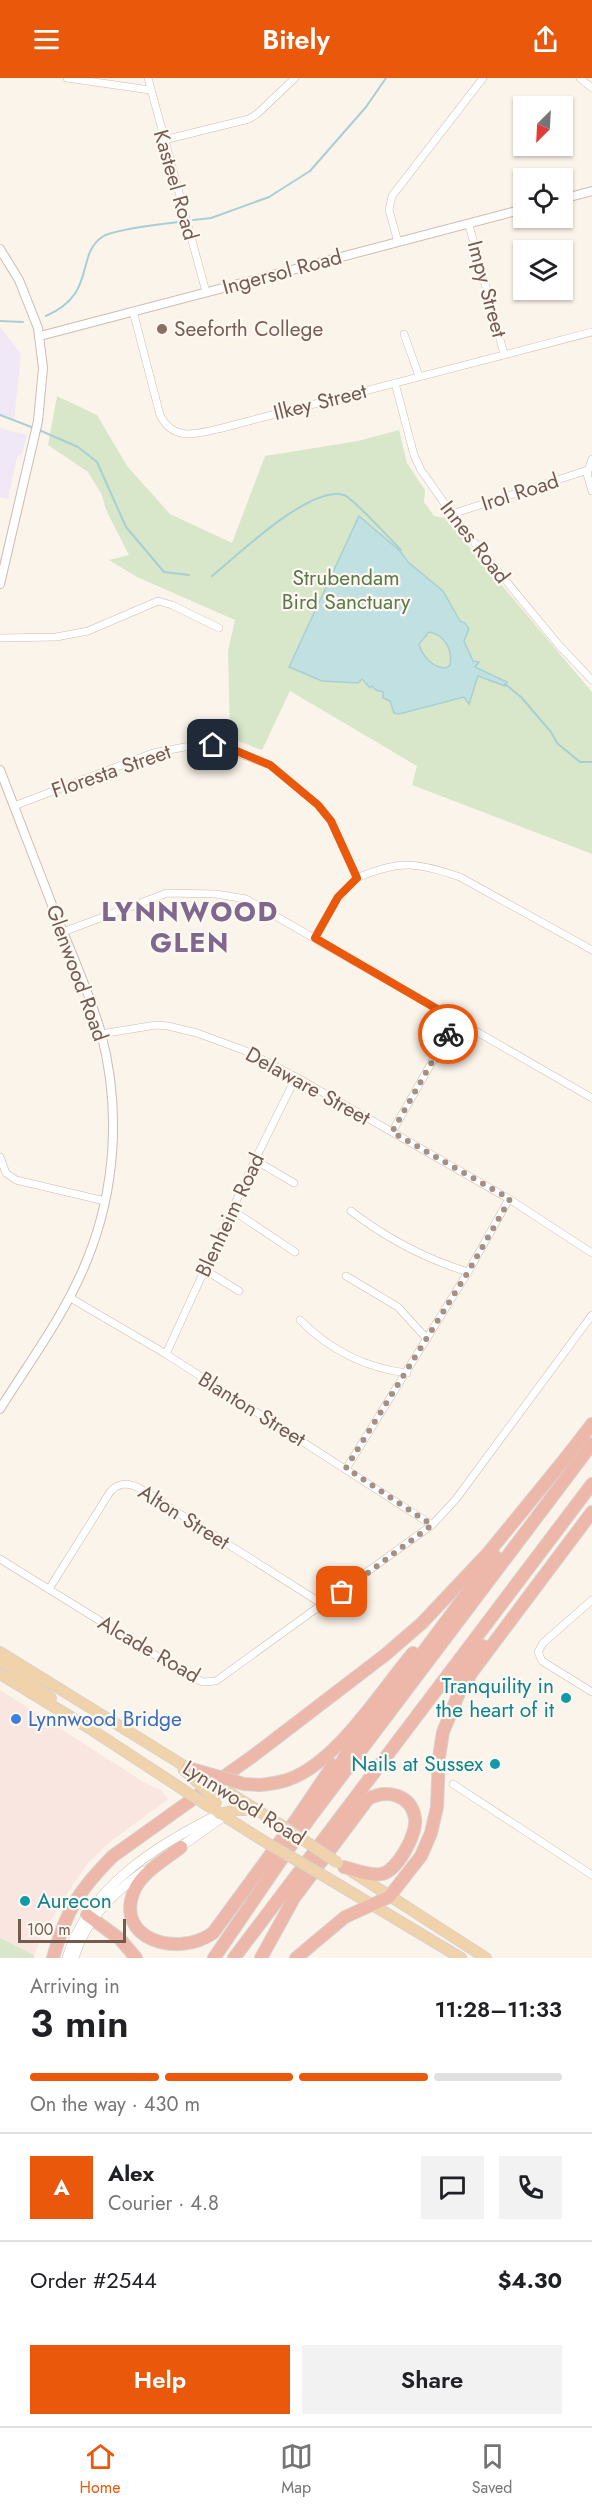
<!DOCTYPE html>
<html lang="en">
<head>
<meta charset="utf-8">
<style>
	body { margin:0; font-family:Jost,sans-serif; background:#f2f2f2; color:#202124; height:100vh; display:flex; flex-direction:column; font-size:22px; white-space:nowrap }
	* { box-sizing:border-box; margin:0 }
	p { font-size:20px; color:#757577 }
	.icon { flex:none; width:33px; height:33px; fill:none; stroke:currentColor; stroke-width:2; stroke-linecap:round; stroke-linejoin:round }
	.map { position:relative; height:1880px; overflow:hidden }
	.drawer { display:flex; flex-direction:column; background:#fff; flex:1 }
	.drawer>* { flex:none }
	.needle { width:39px; rotate:204deg }
	.fabs { position:absolute; left:513px; top:18px; display:grid; gap:12px }
	.fabs a { display:grid; place-items:center; width:60px; height:60px; border-radius:0px; background:#fff; box-shadow:0 2px 4px #0004; font-size:30px }
	.scale { position:absolute; left:18px; bottom:15px; width:108px; box-sizing:border-box; padding-left:6px; border:3px solid #735b50; border-top:0; font-size:16px; line-height:21px; white-space:nowrap; color:#735b50; -webkit-text-stroke:4px #fdf8f1; paint-order:stroke }
	.pin { position:absolute; display:grid; place-items:center; width:51px; height:51px; color:#fff; margin:-26px; border-radius:12px; box-shadow:0 3px 9px #0006 }
	.courier { position:absolute; display:grid; place-items:center; width:60px; height:60px; margin:-30px; border:4px solid #ea580c; border-radius:50%; background:#fff; color:#222; box-shadow:0 2px 8px #0007 }
	.headline em { font-style:normal; font-weight:600 }
	.headline div { display:flex; flex-direction:column-reverse }
	.headline { display:flex; align-items:center; justify-content:space-between; height:102px; padding:0 30px }
	h1 { font-size:39px; font-weight:600; line-height:45px }
	.bar { display:grid; grid-template-columns:repeat(4,1fr); gap:9px 6px; align-content:center; height:72px; padding:0 30px }
	.bar i { height:8px; border-radius:4px; background:#e0e0e0 }
	.bar .active { background:#ea580c }
	.bar p { grid-column:span 4 }
	.line { display:flex; align-items:center; gap:15px; padding:0 30px; border-top:2px solid #e0e0e0 }
	.line div { flex:1 }
	.round { display:grid; place-items:center; flex:none; width:63px; height:63px; border-radius:0px; background:#f2f2f2 }
	.action { display:flex; gap:12px; margin-top:auto; padding:12px 30px }
	.action a { flex:1; height:69px; border-radius:0px; background:#ea580c; color:#fff; font-size:24px; font-weight:600; line-height:69px; text-align:center }
	.action a+a { background:#f2f2f2; color:#202124 }
	header { display:flex; justify-content:space-between; align-items:center; height:78px; padding:0 30px; background:#ea580c; color:#fff; font-size:27px; font-weight:600 }
	.tabs { display:flex; justify-content:space-around; align-items:center; height:84px; border-top:2px solid #e0e0e0; background:#fff; font-size:16px; color:#757577 }
	.tabs a { display:grid; justify-items:center; gap:3px }
	.tabs .active { color:#ea580c }
	.map>svg:first-child { display:block }
	.commercial { fill:#f9e6e0 }
	.education { fill:#f0e7f7 }
	.green { fill:#d8e7ca }
	.water { fill:#c1e0e2; stroke:#a8cfd3; stroke-width:1.5; fill-rule:evenodd }
	.lines { fill:none; stroke-linecap:round; stroke-linejoin:round }
	.stream { stroke:#a8cfd3; stroke-width:2 }
	.minor-casing { stroke:#ccbcb2; stroke-width:8 }
	.tertiary-casing { stroke:#ccbcb2; stroke-width:10 }
	.secondary-casing { stroke:#cebcb0; stroke-width:10 }
	.primary-casing { stroke:#d8d1ce; stroke-width:12 }
	.motorway-casing { stroke:#d8d1ce; stroke-width:14 }
	.minor { stroke:#fff; stroke-width:7 }
	.tertiary { stroke:#fff; stroke-width:8 }
	.secondary { stroke:#fff; stroke-width:9 }
	.primary { stroke:#f1d3ab; stroke-width:10 }
	.motorway { stroke:#edb7a9; stroke-width:12 }
	.primary-bridge-casing { stroke:#d8d1ce; stroke-width:12; stroke-linecap:butt }
	.motorway-bridge-casing { stroke:#d8d1ce; stroke-width:14; stroke-linecap:butt }
	.primary-bridge { stroke:#f1d3ab; stroke-width:10 }
	.motorway-bridge { stroke:#edb7a9; stroke-width:12 }
	.done { stroke:#a39186; stroke-width:6; stroke-dasharray:0 10.8 }
	.route { stroke:#ea580c; stroke-width:8 }
	.education-dot { fill:#8d6e63; stroke:#fdf8f1; stroke-width:2 }
	.culture-dot { fill:#0f9aa8; stroke:#fdf8f1; stroke-width:2 }
	.shop-dot { fill:#3f7fe0; stroke:#fdf8f1; stroke-width:2 }
	.labels { text-anchor:middle; dominant-baseline:central; stroke-width:4.5; stroke-linejoin:round; paint-order:stroke }
	.street-label { font-size:21px; fill:#735b50; stroke:#fdf8f1 }
	.education-label { font-size:21px; fill:#785e54; stroke:#fdf8f1; text-anchor:start }
	.park-label { font-size:21px; fill:#5a784a; stroke:#fdf8f1 }
	.culture-label { font-size:21px; fill:#0d838f; stroke:#fdf8f1; text-anchor:end }
	.shop-label { font-size:21px; fill:#366cbe; stroke:#fdf8f1; text-anchor:start }
	.district-label { font-size:27px; font-weight:bold; letter-spacing:1.5px; fill:#7f688e; stroke:#fdf8f1 }
</style>
</head>
<body>
<header><svg class="icon" aria-label="menu" viewBox="0 0 24 24"><path d="M4 6h16M4 12h16M4 18h16"/></svg>Bitely<svg class="icon" aria-label="share" viewBox="0 0 24 24"><path d="M12 15V3M7 8l5-5 5 5M5 13v7h14v-7"/></svg></header>
<div class="map">
<svg width="592" height="1880" viewBox="0 0 592 1880">
	<rect width="100%" height="100%" fill="#fbf4eb"/>
	<polygon class="commercial" points="0,1612 142,1703 161,1712 168,1721 111,1763 88,1785 70,1811 42,1857 34,1877 0,1860"/>
	<g class="education">
		<polygon points="0,249 21,276 14,342 0,338"/>
		<polygon points="0,350 27,357 22,376 17,379 8,421 0,419"/>
	</g>
	<g class="green">
		<polygon points="57,318 97,337 127,388 170,436 232,465 265,378 358,363 399,352 407,385 425,412 424,424 434,438 445,440 592,614 592,776 412,707 417,688 290,613 262,672 230,660 228,573 235,542 137,499 109,482 129,477 106,432 102,417 88,394 48,367"/>
		<polygon points="0,1860 34,1877 34,1880 0,1880"/>
	</g>
	<path class="water" d="M359 438 400 473 408 484 443 513 460 543 465 545 469 551 464 563 473 583 479 584 475 589 507 604 505 608 478 598 469 626 464 619 399 636 394 635 390 623 383 620V614L376 612 372 608 370 610 362 601 358 605 322 603 289 589ZM429 554C445 557 453 572 450 587L446 590C433 590 422 578 419 566Z"/>
	<g class="lines">
		<g class="stream">
			<polyline points="193,142 211,140 269,119 310,93 366,29 386,0"/>
			<path d="M46 238C97 216 75 178 102 159 114 151 163 146 179 144"/>
			<polyline points="0,243 23,244"/>
			<polyline points="0,337 34,350"/>
			<polyline points="39,352 78,369 97,384 126,449 164,494 189,497"/>
			<path d="M212 498C239 476 310 407 344 417 353 420 391 462 401 472"/>
			<polyline points="505,606 521,619 551,654 557,665 580,684 592,684"/>
		</g>
		<g class="minor-casing">
			<g id="minor">
				<polyline points="67,0 150,12"/>
				<polyline points="148,0 206,214"/>
				<polyline points="580,0 592,10"/>
				<polyline points="164,62 249,41 257,36 295,0"/>
				<polyline points="469,147 504,276"/>
				<polyline points="398,164 389,132 392,118 483,0"/>
				<path d="M133 233 160 337C173 364 198 356 222 350L592 254"/>
				<polyline points="404,256 419,298"/>
				<polyline points="395,305 414,377 421,392 459,446 558,566 592,602"/>
				<polyline points="592,381 587,396 592,413"/>
				<polyline points="452,436 588,392"/>
				<polyline points="0,560 56,559 88,553 158,523 172,527 219,550"/>
				<path d="M14 728 153 675 190 668H218L270 687 318 727 331 743 357 800C400 782 416 784 460 799L592 872"/>
				<polyline points="63,854 167,815 216,816 246,821 592,1020"/>
				<polyline points="315,859 338,819 357,800"/>
				<polyline points="101,956 156,947 168,948 197,955 246,973 296,999 509,1121 592,1175"/>
				<polyline points="392,1054 456,942"/>
				<polyline points="0,1079 6,1095 16,1102 105,1123"/>
				<polyline points="255,1082 294,1105"/>
				<polyline points="232,1132 295,1174"/>
				<path d="M351 1133C386 1160 426 1181 468 1194"/>
				<polyline points="205,1192 239,1213"/>
				<polyline points="346,1198 398,1229 427,1261"/>
				<polyline points="69,1219 166,1276 432,1447"/>
				<path d="M300 1242C330 1272 365 1290 407 1295"/>
				<polyline points="166,1276 255,1082 296,999"/>
				<polyline points="346,1391 468,1194 509,1121"/>
				<polyline points="0,1481 189,1598 203,1604 216,1603 432,1447 456,1421 592,1237"/>
				<path d="M49 1511 110 1414C118 1405 127 1404 139 1410L324 1527"/>
				<polyline points="592,1522 543,1565 538,1574 542,1583 592,1614"/>
				<polyline points="453,1706 592,1797"/>
			</g>
		</g>
		<g class="tertiary-casing">
			<g id="tertiary">
				<polyline points="562,121 592,113"/>
				<polyline points="0,171 19,202 38,250 43,290 38,343 0,506"/>
				<polyline points="40,258 524,131"/>
				<path d="M0 692C18 739 36 785 54 832 70 872 89 913 101 955 121 1030 116 1111 87 1182 66 1235 30 1283 0 1331"/>
			</g>
		</g>
		<g class="secondary-casing">
			<g id="secondary">
				<polyline points="176,1772 224,1738"/>
				<path d="M67 1880C88 1809 157 1767 219 1736"/>
				<path d="M74 1880C85 1842 113 1815 144 1793"/>
			</g>
		</g>
		<g class="primary-casing">
			<g id="primary">
				<polyline points="0,1574 186,1689"/>
				<polyline points="0,1582 51,1620"/>
				<polyline points="0,1596 89,1650 173,1705"/>
				<polyline points="230,1715 281,1747"/>
				<polyline points="208,1728 267,1765"/>
				<polyline points="219,1736 236,1732 254,1732"/>
				<polyline points="351,1793 486,1880"/>
				<polyline points="324,1798 461,1880"/>
			</g>
		</g>
		<g class="motorway-casing">
			<g id="motorway">
				<polyline points="565,1381 592,1346"/>
				<polyline points="449,1606 483,1568"/>
				<polyline points="345,1667 361,1641"/>
				<polyline points="332,1701 346,1677 495,1478"/>
				<path d="M260 1707C269 1706 278 1705 287 1702 336 1686 380 1614 413 1575"/>
				<path d="M181 1769C166 1781 142 1794 134 1813 114 1861 177 1880 213 1855L298 1739 333 1687"/>
				<polyline points="87,1837 120,1861 136,1880"/>
				<path d="M53 1880C66 1833 78 1813 113 1778L253 1678 385 1577 422 1545 489 1474 569 1376"/>
				<polyline points="214,1880 309,1741 592,1366"/>
				<polyline points="234,1880 592,1406"/>
				<path d="M261 1880 294 1820 368 1721C386 1711 411 1716 415 1740 418 1755 397 1794 381 1796 369 1798 355 1792 344 1789"/>
				<polyline points="296,1880 345,1839 389,1819 421,1778 431,1755 437,1729 439,1679 443,1654 459,1615 472,1594 592,1434"/>
			</g>
		</g>
		<use href="#minor" class="minor"/>
		<use href="#tertiary" class="tertiary"/>
		<use href="#secondary" class="secondary"/>
		<use href="#primary" class="primary"/>
		<use href="#motorway" class="motorway"/>
		<g class="primary-bridge-casing">
			<g id="primary-bridge">
				<polyline points="182,1690 208,1714 217,1725"/>
				<polyline points="196,1695 230,1715"/>
				<polyline points="173,1705 208,1728"/>
				<polyline points="281,1747 338,1785"/>
				<polyline points="267,1765 324,1798"/>
			</g>
		</g>
		<g class="motorway-bridge-casing">
			<polyline id="motorway-bridge" points="188,1690 244,1706 260,1707"/>
		</g>
		<use href="#primary-bridge" class="primary-bridge"/>
		<use href="#motorway-bridge" class="motorway-bridge"/>
	</g>
	<g class="lines">
		<polyline class="done" points="342,1514 432,1447 346,1390 468,1194 510,1121 392,1054 448,956"/>
		<polyline class="route" points="213,667 234,672 270,687 318,727 331,743 357,800 338,819 315,860 456,942 448,956"/>
	</g>
	<circle class="education-dot" cx="162" cy="251" r="6"/>
	<g class="culture-dot">
		<circle cx="566" cy="1620" r="6"/>
		<circle cx="495" cy="1686" r="6"/>
		<circle cx="25" cy="1823" r="6"/>
	</g>
	<circle class="shop-dot" cx="16" cy="1641" r="6"/>
	<g class="labels">
		<g class="street-label">
			<text transform="translate(176 107) rotate(74)">Kasteel Road</text>
			<text transform="translate(282 194) rotate(-15)">Ingersol Road</text>
			<text transform="translate(487 211) rotate(75)">Impy Street</text>
			<text transform="translate(320 324) rotate(-14)">Ilkey Street</text>
			<text transform="translate(520 414) rotate(-18)">Irol Road</text>
			<text transform="translate(475 464) rotate(52)">Innes Road</text>
			<text transform="translate(111 693) rotate(-19)">Floresta Street</text>
			<text transform="translate(77 895) rotate(70)">Glenwood Road</text>
			<text transform="translate(308 1008) rotate(29)">Delaware Street</text>
			<text transform="translate(230 1137) rotate(-65)">Blenheim Road</text>
			<text transform="translate(252 1331) rotate(32)">Blanton Street</text>
			<text transform="translate(184 1439) rotate(32)">Alton Street</text>
			<text transform="translate(149 1571) rotate(30)">Alcade Road</text>
			<text transform="translate(244 1725) rotate(32)">Lynnwood Road</text>
		</g>
		<g class="education-label">
			<text x="174" y="251">Seeforth College</text>
		</g>
		<g class="park-label">
			<text x="346" y="500">Strubendam<tspan x="346" dy="24">Bird Sanctuary</tspan></text>
		</g>
		<g class="culture-label">
			<text x="554" y="1608">Tranquility in<tspan x="554" dy="24">the heart of it</tspan></text>
			<text x="483" y="1686">Nails at Sussex</text>
			<text x="37" y="1823" text-anchor="start">Aurecon</text>
		</g>
		<g class="shop-label">
			<text x="28" y="1641">Lynnwood Bridge</text>
		</g>
		<g class="district-label">
			<text x="190" y="833">LYNNWOOD<tspan x="190" dy="31">GLEN</tspan></text>
		</g>
	</g>
</svg>
<div class="fabs">
<a><svg class="needle" viewBox="-14 -14 28 28"><path d="M0-13l5 13h-10z" fill="#e53935"/><path d="M0 13l5-13h-10z" fill="#757577"/></svg></a>
<a><svg class="icon" aria-label="locate" viewBox="0 0 24 24"><circle cx="12" cy="12" r="6"/><path d="M12 2v4M12 18v4M2 12h4M18 12h4"/></svg></a>
<a><svg class="icon" aria-label="layers" viewBox="0 0 24 24"><path d="M12 4l9 5-9 5-9-5zM3 14l9 5 9-5"/></svg></a>
</div>
<div class="scale">100 m</div>
<div class="pin" style="left:342px;top:1514px;background:#ea580c"><svg class="icon" aria-label="bag" viewBox="0 0 24 24"><path d="M5 8h14l-1 12H6zM9 8a3 3 0 0 1 6 0"/></svg></div>
<div class="pin" style="left:213px;top:667px;background:#1f2937"><svg class="icon" aria-label="home" viewBox="0 0 24 24"><path d="M3 11l9-7 9 7M6 9v11h12V9"/></svg></div>
<div class="courier" style="left:448px;top:956px"><svg class="icon" aria-label="bike" viewBox="0 0 24 24"><circle cx="6" cy="16" r="4"/><circle cx="18" cy="16" r="4"/><path d="M6 16l4-8h5l3 8M10 8l3 8H6M13 5h3"/></svg></div>
</div>
<section class="drawer">
<div class="headline"><div><h1>3 min</h1><p>Arriving in</p></div><em>11:28–11:33</em></div>
<div class="bar"><i class="active"></i><i class="active"></i><i class="active"></i><i></i><p>On the way · 430 m</p></div>
<div class="line" style="height:108px"><b class="round" style="background:#ea580c;color:#fff">A</b><div><b>Alex</b><p>Courier · 4.8</p></div><a class="round"><svg class="icon" aria-label="chat" viewBox="0 0 24 24"><path d="M4 5h16v11H9l-5 4z"/></svg></a><a class="round"><svg class="icon" aria-label="phone" viewBox="0 0 24 24"><path d="M5 4h4l2 5-3 2q2 4 5 5l2-3 5 2v4C11 20 4 13 5 4z"/></svg></a></div>
<div class="line" style="height:78px"><div>Order #2544</div><b>$4.30</b></div>
<div class="action"><a>Help</a><a>Share</a></div>
</section>
<nav class="tabs">
<a class="active"><svg class="icon" aria-label="home" viewBox="0 0 24 24"><path d="M3 11l9-7 9 7M6 9v11h12V9"/></svg>Home</a>
<a><svg class="icon" aria-label="map" viewBox="0 0 24 24"><path d="M3 6l6-2 6 2 6-2v14l-6 2-6-2-6 2zM9 4v14M15 6v14"/></svg>Map</a>
<a><svg class="icon" aria-label="saved" viewBox="0 0 24 24"><path d="M7 4h10v16l-5-4-5 4z"/></svg>Saved</a>
</nav>
</body>
</html>
